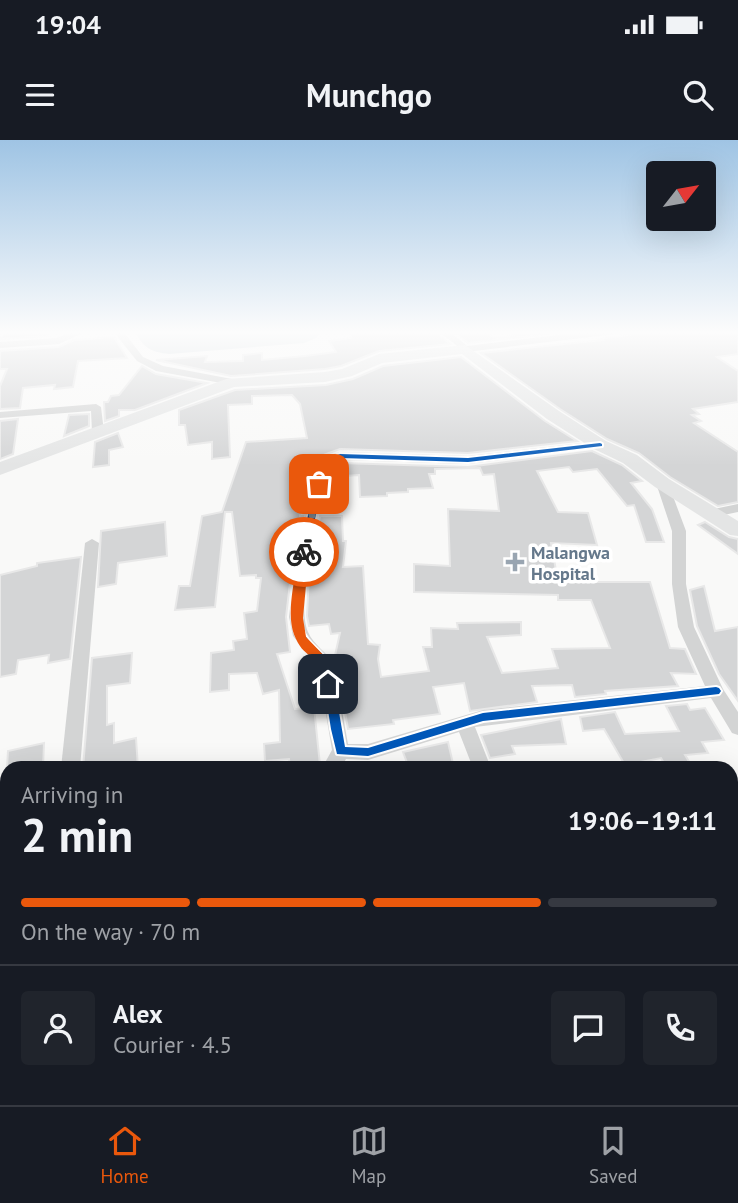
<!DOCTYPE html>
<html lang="en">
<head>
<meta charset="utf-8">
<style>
	body { margin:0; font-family:"PT Sans",sans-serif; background:#20242c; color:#f1f3f6; height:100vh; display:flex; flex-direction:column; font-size:26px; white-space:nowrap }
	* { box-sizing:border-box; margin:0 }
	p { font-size:23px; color:#9ea1a6 }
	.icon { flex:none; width:38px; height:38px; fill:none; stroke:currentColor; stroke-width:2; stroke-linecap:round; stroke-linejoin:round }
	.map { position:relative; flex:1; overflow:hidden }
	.sheet { position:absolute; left:0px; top:621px; width:738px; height:345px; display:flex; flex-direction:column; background:#171b24; border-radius:21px 21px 0 0; box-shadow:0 7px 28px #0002 }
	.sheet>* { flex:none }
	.needle { width:46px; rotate:59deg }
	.fabs { position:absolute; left:646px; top:21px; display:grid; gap:14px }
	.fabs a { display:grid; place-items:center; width:70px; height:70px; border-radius:7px; background:#171b24; box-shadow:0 7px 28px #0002; font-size:35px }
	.pin { position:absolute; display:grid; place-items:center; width:60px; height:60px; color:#fff; margin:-30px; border-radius:14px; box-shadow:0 4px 10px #0006 }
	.courier { position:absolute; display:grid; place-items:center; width:70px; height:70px; margin:-35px; border:5px solid #ea580c; border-radius:50%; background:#fff; color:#222; box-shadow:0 2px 9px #0007 }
	.overview em { font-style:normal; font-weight:700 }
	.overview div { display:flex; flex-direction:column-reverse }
	.overview { display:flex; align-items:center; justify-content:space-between; height:119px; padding:0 21px }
	h1 { font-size:46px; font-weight:700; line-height:52px }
	.bar { display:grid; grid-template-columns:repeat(4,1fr); gap:10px 7px; align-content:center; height:84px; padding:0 21px }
	.bar i { height:9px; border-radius:5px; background:#363941 }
	.bar .selected { background:#ea580c }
	.bar p { grid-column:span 4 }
	.line { display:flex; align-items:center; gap:18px; padding:0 21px; border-top:2px solid #363941 }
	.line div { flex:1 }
	.round { display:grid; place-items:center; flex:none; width:74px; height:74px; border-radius:7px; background:#20242c }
	.status { display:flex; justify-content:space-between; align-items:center; height:49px; padding:0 35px; background:#171b24; direction:ltr }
	.status svg { height:19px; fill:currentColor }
	header { display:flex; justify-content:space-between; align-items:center; height:91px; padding:0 21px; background:#171b24; font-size:32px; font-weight:700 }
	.tab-bar { display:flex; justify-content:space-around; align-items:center; height:98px; border-top:2px solid #363941; background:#171b24; font-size:19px; color:#9ea1a6 }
	.tab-bar a { display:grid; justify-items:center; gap:4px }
	.tab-bar .selected { color:#ea580c }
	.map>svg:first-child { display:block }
	.water { fill:#d3dbdf }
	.building { fill:#d4d5d6; stroke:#e8e8e8; stroke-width:2 }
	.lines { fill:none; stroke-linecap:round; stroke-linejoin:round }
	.minor { fill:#d3d4d4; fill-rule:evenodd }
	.primary { fill:#e4e5e5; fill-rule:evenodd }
	.cycleway-casing { stroke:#fff; stroke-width:4 }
	.cycleway { fill:#0057b8; fill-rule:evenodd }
	.route { fill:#ea580c }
	.done { stroke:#99a5b1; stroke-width:7; stroke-dasharray:0 12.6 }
	.poi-dot { fill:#99a5b1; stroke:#fff; stroke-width:2.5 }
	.labels { text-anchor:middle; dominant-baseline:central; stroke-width:7; stroke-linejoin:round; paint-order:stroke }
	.poi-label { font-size:18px; font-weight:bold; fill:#65788b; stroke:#fff; text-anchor:start }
</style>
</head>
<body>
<div class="status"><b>19:04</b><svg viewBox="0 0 49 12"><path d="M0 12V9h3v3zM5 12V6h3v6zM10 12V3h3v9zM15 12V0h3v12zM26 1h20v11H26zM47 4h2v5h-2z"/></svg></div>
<header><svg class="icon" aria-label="menu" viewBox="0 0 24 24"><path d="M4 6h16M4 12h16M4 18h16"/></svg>Munchgo<svg class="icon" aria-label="search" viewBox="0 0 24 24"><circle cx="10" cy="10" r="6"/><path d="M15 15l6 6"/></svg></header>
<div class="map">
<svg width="738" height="965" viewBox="0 0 738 965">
	<rect width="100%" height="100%" fill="#f9f9f8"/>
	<path class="water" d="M135 191H322L316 198 304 203 169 214C151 212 143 208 135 191Z"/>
	<g class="building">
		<polygon points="349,191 435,191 450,204 379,211 341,226 325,229 231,236 156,220 207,216 205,222 243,221 243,215 262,213 262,220 305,216 336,212 329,201 351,198"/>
		<polygon points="453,191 485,191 495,198 543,191 548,194 468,203"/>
		<polygon points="639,191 738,191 738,214 717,217 738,231 738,262 693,269 699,274 692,275 701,281 694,283 738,312 738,362 718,366 670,337 639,313 607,299 560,269 481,213 602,200 600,199 642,193"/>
		<polygon points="6,192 49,192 48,196 0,199"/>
		<polygon points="114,197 127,218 78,221 73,247 54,249 55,245 23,248 20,268 0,269 0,246 7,229 0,229 0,211 59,207 74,200"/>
		<polygon points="461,217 545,281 577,301 468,313 340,309 318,317 311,344 295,344 300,376 303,376 293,418 286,477 290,512 277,514 295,569 314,567 320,625 319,628 290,628 289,619 265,621 264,604 280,602 279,550 263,554 257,533 229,534 229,550 210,552 211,513 234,510 233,501 247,499 244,473 257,471 261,438 256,438 256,435 240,436 232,372 225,372 215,467 175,470 179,446 190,446 202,376 222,372 246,302 307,298 300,264 292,255 252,256 252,264 228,265 230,317 212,319 212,302 188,305 185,285 179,285 179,270 235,250 326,245 353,239 383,226"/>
		<polygon points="142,226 156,234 207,243 135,270 119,270 119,276 105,281 104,262 108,262 111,256 119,255"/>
		<polygon points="89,274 89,286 64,296 69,275"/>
		<polygon points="18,279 13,314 0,319 0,281"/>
		<polygon points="118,293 123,307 109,310 109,325 93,327 95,302"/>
		<polygon points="592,311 622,325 642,341 631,343 652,369 664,402 646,402 634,365 627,366 597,329 573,332 569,327 537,331 558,372 588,373 597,405 551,403 557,436 572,435 574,442 650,442 670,508 685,509 696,534 671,533 678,546 605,551 606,554 575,557 572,545 532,546 537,562 470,571 464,543 433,547 440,574 393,580 394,584 348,589 341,549 347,549 343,521 334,520 340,493 331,494 329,484 309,486 307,476 309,434 320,376 342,376 343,401 346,401 343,427 363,426 368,504 380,505 378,519 381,537 429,531 423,507 432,507 431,488 458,489 457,483 521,482 521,495 487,497 502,533 558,528 552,509 610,508 591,460 558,460 558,455 414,452 414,424 450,426 448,369 499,371 494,334 483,335 480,328 435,329 435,334 429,334 433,348 408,349 408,352 387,353 387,356 360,357 359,335 329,337 331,326 341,323 468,327"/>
		<polygon points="165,382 167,416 118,423 116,444 98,447 101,391"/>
		<polygon points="705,382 729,397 738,399 738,414 698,385"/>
		<polygon points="81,417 70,519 48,523 49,515 18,520 16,534 0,537 0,435 37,426 37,423"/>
		<polygon points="704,446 715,491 738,487 738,561 719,534 697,486 690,450"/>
		<polygon points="132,513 130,543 107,546 107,585 114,583 114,603 136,598 138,628 83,628 92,518"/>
		<polygon points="687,564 690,570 705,568 724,600 702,602 708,613 685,615 693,628 667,628 661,618 625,625 604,589 583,591 580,577 615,572 625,594 679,591 666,566"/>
		<polygon points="561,579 566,604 512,606 515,614 490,618 481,595"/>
		<polygon points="448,602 454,628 409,628 403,612"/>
		<polygon points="44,603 43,628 7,628 8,611"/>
	</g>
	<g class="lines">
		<g class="minor">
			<polygon points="74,191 87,191 59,204 0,208 0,202 57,198"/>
			<polygon points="113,191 123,191 143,217 163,226 232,239 237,242 232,245 156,231 137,221"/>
			<polygon points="438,191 449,191 467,206 592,191 621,191 616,194 465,212"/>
			<polygon points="96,264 101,267 104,292 98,295 92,292 91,271 0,278 0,272"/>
			<path d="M600 301 606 305 604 307 468 324 341 320 329 324C322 362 294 458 308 492 313 505 328 512 334 526L348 604H368L483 570 705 546 678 487 672 444V391L656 343 662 339 668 343 686 391V444L694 487 723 549 738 572V595L732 593 711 558 475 587 491 628H473L459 592 368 620 346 619 341 628H322L332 610 318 526 293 496 289 477 296 418 319 319 340 312 468 316Z"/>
			<polygon points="738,364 738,372 714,377 707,373 709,370"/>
			<polygon points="92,399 99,403 80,628 61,628 85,403"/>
			<polygon points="7,676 7,694 0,696 0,678"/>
			<rect x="18" y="959" width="26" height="6"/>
			<polygon points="326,959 352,959 353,965 327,965"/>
		</g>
		<polygon class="primary" points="465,205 559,271 606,301 637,315 669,339 738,381 738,396 730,395 655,347 623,323 594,309 547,279 462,214 382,223 352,236 325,242 234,247 0,335 0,322 226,239 325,232 342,229 379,214"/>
		<g class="cycleway-casing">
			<path id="cycleway" d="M600 303 602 304V306L468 322 341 318 326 323C319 366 307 407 303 450 302 462 300 476 302 488 306 504 324 511 331 526L345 607 368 608 483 573 716 547 719 548 721 551 719 554 483 581 368 616 337 614 331 589 321 526C315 513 300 507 295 492 285 464 304 393 311 363 314 349 316 334 321 321L340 314 468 318Z"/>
		</g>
		<use href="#cycleway" class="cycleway"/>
	</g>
	<linearGradient id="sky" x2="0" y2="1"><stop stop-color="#9fc4e4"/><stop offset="0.59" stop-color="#fcfcfc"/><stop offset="1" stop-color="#fcfcfc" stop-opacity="0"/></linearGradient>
	<rect width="738" height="326" fill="url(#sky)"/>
	<path class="route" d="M304 409 309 412 303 478 306 497 331 523 334 544 328 549 322 544C318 510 306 521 296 499 284 475 296 437 299 412Z"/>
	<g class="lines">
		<polyline class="done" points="304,412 319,344"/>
	</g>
	<path class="poi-dot" d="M511.5 411.5h7v7h7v7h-7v7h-7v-7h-7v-7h7z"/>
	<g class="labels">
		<g class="poi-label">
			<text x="531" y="412">Malangwa<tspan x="531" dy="21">Hospital</tspan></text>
		</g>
	</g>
</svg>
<div class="fabs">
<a><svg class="needle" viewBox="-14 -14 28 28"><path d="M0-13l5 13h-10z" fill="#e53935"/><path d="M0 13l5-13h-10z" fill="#9ea1a6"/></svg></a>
</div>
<div class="pin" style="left:319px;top:344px;background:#ea580c"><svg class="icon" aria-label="bag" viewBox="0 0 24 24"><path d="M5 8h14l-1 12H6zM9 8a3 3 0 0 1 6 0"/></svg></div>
<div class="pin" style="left:328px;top:544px;background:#1f2937"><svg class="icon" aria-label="home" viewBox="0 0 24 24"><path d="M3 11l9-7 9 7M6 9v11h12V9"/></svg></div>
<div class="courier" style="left:304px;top:412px"><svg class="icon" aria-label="bike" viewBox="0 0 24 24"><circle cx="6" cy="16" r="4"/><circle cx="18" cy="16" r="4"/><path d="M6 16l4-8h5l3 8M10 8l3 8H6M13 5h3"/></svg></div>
<section class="sheet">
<div class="overview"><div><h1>2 min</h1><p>Arriving in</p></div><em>19:06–19:11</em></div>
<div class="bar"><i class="selected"></i><i class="selected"></i><i class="selected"></i><i></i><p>On the way · 70 m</p></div>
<div class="line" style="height:126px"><a class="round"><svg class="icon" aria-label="person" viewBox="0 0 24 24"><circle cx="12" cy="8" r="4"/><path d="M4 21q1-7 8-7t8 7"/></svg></a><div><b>Alex</b><p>Courier · 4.5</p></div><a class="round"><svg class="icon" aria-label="chat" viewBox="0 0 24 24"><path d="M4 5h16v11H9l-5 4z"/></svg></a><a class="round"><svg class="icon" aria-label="phone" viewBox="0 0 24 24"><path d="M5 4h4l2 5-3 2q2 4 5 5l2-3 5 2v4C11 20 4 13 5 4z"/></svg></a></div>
</section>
</div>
<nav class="tab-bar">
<a class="selected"><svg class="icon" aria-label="home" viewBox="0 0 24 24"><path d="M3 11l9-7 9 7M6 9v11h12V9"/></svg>Home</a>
<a><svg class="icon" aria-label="map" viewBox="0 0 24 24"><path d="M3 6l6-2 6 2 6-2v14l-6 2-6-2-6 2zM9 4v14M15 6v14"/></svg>Map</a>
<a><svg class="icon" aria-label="saved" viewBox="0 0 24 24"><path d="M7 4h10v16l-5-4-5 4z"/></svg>Saved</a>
</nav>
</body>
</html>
